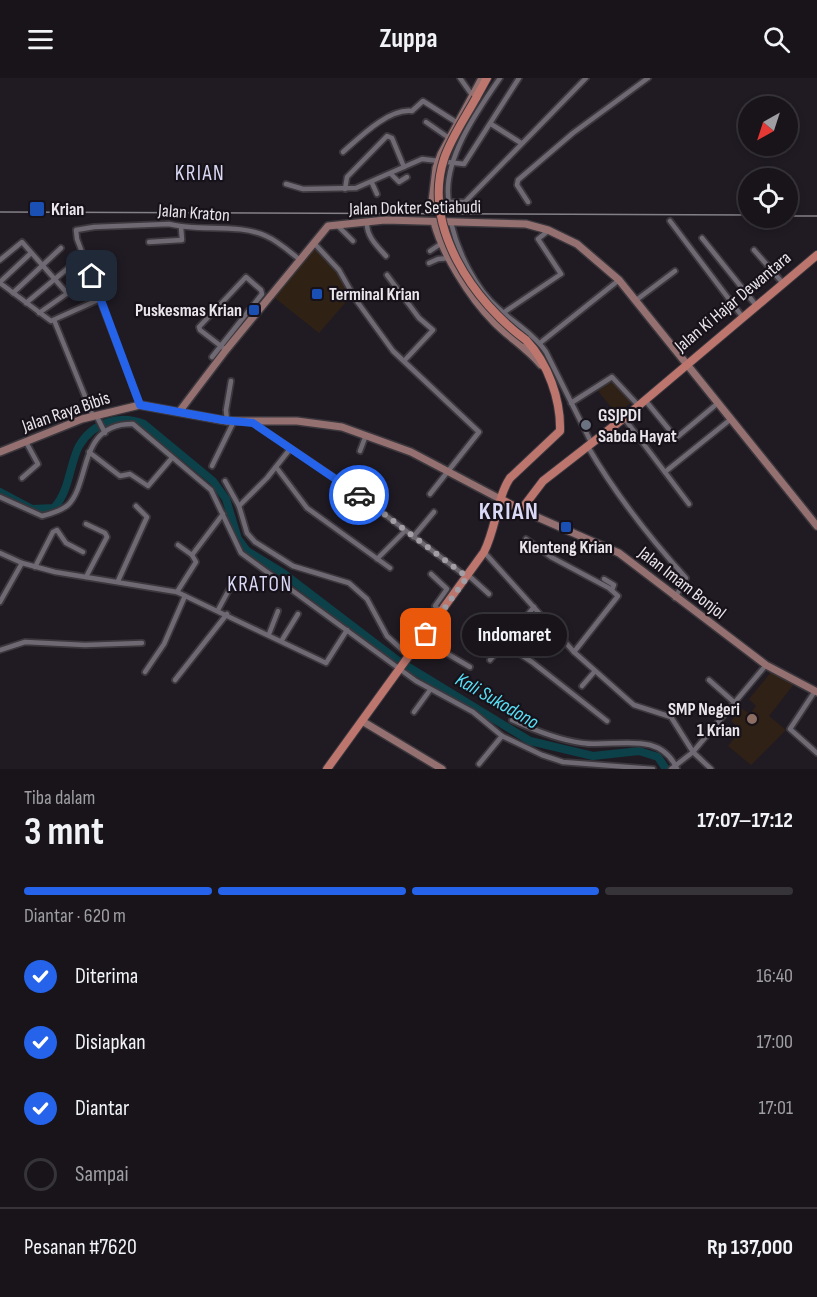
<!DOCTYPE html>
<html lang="id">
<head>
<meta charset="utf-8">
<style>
	body { margin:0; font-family:"Sofia Sans Condensed",sans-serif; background:#211d23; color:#f1f3f6; height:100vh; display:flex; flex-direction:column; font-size:22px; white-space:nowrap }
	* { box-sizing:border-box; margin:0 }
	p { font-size:20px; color:#9f9ea2 }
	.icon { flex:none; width:33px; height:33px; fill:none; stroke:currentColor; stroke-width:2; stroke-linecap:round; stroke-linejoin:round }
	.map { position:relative; height:691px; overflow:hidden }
	.sheet { display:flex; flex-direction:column; background:#18141a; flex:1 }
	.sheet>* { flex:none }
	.needle { width:39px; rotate:219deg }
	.controls { position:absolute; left:738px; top:18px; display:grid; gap:12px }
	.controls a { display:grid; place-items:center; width:60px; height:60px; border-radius:50%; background:#18141a; box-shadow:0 3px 9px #0003,0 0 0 2px #363339; font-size:30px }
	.pin { position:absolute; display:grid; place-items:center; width:51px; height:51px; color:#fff; margin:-26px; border-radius:12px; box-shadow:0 3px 9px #0006 }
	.courier { position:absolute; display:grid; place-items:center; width:60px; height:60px; margin:-30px; border:4px solid #2563eb; border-radius:50%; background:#fff; color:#222; box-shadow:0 2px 8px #0007 }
	.bubble { position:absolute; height:42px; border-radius:21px; background:#18141a; box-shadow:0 3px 9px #0003,0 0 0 2px #363339; font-size:20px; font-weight:700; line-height:42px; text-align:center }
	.head em { font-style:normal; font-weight:700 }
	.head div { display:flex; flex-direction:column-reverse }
	.head { display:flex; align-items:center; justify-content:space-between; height:102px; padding:0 24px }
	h1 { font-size:39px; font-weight:700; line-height:45px }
	.bar { display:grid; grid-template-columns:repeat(4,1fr); gap:9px 6px; align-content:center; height:72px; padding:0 24px }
	.bar i { height:8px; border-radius:4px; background:#363339 }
	.bar .on { background:#2563eb }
	.bar p { grid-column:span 4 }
	.line { display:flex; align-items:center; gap:15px; padding:0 24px; border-top:2px solid #363339 }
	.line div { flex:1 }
	ol { padding:0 24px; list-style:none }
	li { display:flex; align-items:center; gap:18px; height:66px }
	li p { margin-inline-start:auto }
	li .icon { padding:6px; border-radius:50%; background:#2563eb; color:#fff; stroke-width:4 }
	li:last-child { color:#9f9ea2 }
	li i { width:33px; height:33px; border:3px solid #363339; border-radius:50% }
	header { display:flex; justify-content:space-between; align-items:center; height:78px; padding:0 24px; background:#18141a; font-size:27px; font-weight:700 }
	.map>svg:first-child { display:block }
	.commercial { fill:#2f2215 }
	.education { fill:#2f2115 }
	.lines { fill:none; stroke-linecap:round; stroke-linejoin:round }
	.river { stroke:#0c4149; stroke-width:8 }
	.street-casing { stroke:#3b373d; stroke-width:8 }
	.secondary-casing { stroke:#3b373d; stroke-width:10 }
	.primary-casing { stroke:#3b373d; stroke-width:10 }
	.street { stroke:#6f6973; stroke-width:4.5 }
	.secondary { stroke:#957070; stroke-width:7 }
	.primary { stroke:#bc766d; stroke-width:8 }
	.rail { stroke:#848087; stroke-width:1.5 }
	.primary-bridge-casing { stroke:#3b373d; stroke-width:10; stroke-linecap:butt }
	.primary-bridge { stroke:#bc766d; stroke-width:8 }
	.done { stroke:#a39ea5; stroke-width:6; stroke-dasharray:0 10.8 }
	.route { stroke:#2563eb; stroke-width:8 }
	.transit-dot { fill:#1a4fb4; stroke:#17121a; stroke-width:2 }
	.worship-dot { fill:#6b7280; stroke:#17121a; stroke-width:2 }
	.education-dot { fill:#8d6e63; stroke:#17121a; stroke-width:2 }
	.labels { text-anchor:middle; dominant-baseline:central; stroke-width:4.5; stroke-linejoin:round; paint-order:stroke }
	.street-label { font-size:18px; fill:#e9e5eb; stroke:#17121a }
	.poi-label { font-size:18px; font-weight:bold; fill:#e9e5eb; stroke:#17121a; text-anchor:start }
	.water-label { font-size:20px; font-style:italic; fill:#56dff6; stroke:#17121a }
	.quarter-label { font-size:21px; letter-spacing:1.5px; fill:#dad9f6; stroke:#17121a }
	.district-label { font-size:24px; font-weight:bold; letter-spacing:1.5px; fill:#dad9f6; stroke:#17121a }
</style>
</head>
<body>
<header><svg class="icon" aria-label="menu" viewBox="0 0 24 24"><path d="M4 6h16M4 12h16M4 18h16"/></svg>Zuppa<svg class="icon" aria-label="search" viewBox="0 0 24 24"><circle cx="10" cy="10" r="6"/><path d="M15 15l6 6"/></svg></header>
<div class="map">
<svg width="817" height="691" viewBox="0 0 817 691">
	<rect width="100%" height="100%" fill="#201b23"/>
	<polygon class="commercial" points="316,168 334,185 351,218 319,255 275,220"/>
	<g class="education">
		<polygon points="613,303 631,325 616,335 598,313"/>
		<polygon points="772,593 794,606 769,638 786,652 751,687 728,668 741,652 731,643 741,630 750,636 756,628 749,621"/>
	</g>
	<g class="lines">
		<path class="river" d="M0 414 32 431 54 430C70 412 69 388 79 368 93 344 120 336 144 346L213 403 226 421 238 461 247 473 283 495 397 582 530 663 593 678 639 673 658 679 666 691"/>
		<g class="street-casing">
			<g id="street">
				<polyline points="460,0 472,17"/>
				<polyline points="426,44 449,60"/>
				<polyline points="491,46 521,65"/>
				<path d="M343 74C360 59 389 30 412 33L423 23 456 44"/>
				<polyline points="391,96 399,104 407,99"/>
				<polyline points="372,105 377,116"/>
				<polyline points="286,106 303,111 356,110 422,81 464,86 519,0"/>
				<polyline points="345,111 347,99 387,58 392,60 404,89"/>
				<polyline points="438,124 465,124 586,0"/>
				<polyline points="528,124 517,107 518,102 573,55 648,0"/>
				<path d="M449 125C441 84 477 33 500 0"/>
				<polyline points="670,143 741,237"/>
				<path d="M367 144C366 158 377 168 386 178"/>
				<path d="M451 145C458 174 475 210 498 230 513 244 535 257 546 274L592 366"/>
				<polyline points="338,148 353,163"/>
				<polyline points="702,160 755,226"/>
				<polyline points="149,164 182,162 181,149"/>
				<polyline points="314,165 339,192 356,222 393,273 479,354 430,416"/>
				<polyline points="754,172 781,203"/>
				<polyline points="430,173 442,165"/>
				<polyline points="0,182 22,164 66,214"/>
				<polyline points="429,185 438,181 450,180"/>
				<polyline points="387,197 419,240 433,252 404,283"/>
				<polyline points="0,204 31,175"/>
				<polyline points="0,205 51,243 100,221"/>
				<polyline points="13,215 61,170"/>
				<polyline points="635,223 675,193"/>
				<polyline points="26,225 73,186"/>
				<polyline points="39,235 92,198"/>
				<polyline points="503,235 561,196 538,161 548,153"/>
				<polyline points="54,242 93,338"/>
				<polyline points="540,265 619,202"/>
				<polyline points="212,279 262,216 261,212 246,199 199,249 200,252 226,272"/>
				<polyline points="645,322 676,360 718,325"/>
				<polyline points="571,325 612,299 638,327"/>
				<path d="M140 327 77 161 76 152 94 149 169 146C199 154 239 145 266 158 278 163 290 174 300 182"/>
				<polyline points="96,337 105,355"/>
				<polyline points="624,340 689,426"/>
				<polyline points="227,343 226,332 231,303"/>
				<polyline points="253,345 351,411 467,499"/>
				<path d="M588 369C616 417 649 459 686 500L675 520"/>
				<polyline points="360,373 366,357"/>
				<polyline points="89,374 120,398 130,396 148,408 171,381"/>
				<polyline points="212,388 234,343"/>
				<polyline points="276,389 307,430 390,490"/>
				<polyline points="665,394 731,341"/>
				<polyline points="22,400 38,386 26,364"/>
				<polyline points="225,403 239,428 247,455 255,464 293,488 349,505 367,521 387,558 409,578"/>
				<path d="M0 419 42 438C50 436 61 433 68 427 91 404 78 345 133 346L211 412 241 475 416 603 473 634 502 658 542 677 563 684 653 691"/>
				<polyline points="239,428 267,400 290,371"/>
				<polyline points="86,446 105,455 107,459 86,499"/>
				<polyline points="413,459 434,434"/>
				<polyline points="526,461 551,479 609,510 618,518 574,574"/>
				<polyline points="178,467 192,477 223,436"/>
				<polyline points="484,474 574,574 627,621 634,627 671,639 693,674 711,691"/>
				<polyline points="0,475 22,485 55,494 177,514 326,585 347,552"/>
				<polyline points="377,481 405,453"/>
				<polyline points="35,489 53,454 57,452 66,465 83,474"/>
				<polyline points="431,496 447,511 435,528 441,534"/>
				<polyline points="468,497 489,516"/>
				<polyline points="604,501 614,507 612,512"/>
				<polyline points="118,503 147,439 136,428"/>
				<polyline points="177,514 196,484 192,477"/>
				<polyline points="0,524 22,485"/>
				<polyline points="218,532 231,508"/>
				<polyline points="269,556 278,533"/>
				<polyline points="426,556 446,575 470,589"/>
				<polyline points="282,562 298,536"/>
				<polyline points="504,566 532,584 607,643"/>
				<polyline points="0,572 25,564 85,567 142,565"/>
				<polyline points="490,582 534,529"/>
				<polyline points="145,594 164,566 185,518"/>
				<polyline points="175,602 227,536"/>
				<polyline points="709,602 735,625"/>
				<polyline points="582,608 595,593"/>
				<polyline points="815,613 790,651 817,675"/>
				<polyline points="414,634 430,612"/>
				<path d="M512 642C534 652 558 662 582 665 615 670 660 651 677 691"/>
				<polyline points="479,686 502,658"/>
				<polyline points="671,691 693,674 766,587"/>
			</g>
		</g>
		<g class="secondary-casing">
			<g id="secondary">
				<polyline points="432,124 436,90 441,76 482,0"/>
				<path d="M434 144C442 175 470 220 493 243 508 259 527 270 541 287"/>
				<polyline points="179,334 226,272 328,148 385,142 526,146 548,152 577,166 619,202 817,448"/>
				<polyline points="0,374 82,341 140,327 227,343 297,343 342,349 411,374 502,422"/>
				<polyline points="521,432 619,475 766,587 817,614"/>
				<polyline points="362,643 442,691"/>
			</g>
		</g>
		<g class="primary-casing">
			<g id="primary">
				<polyline points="476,20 487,0"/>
				<polyline points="502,422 521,432 543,403 624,340 817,177"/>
				<path d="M327 691 484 474C496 451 497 419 510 400L560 353C561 322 548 285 526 262"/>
			</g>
		</g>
		<use href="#street" class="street"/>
		<use href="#secondary" class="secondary"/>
		<use href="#primary" class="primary"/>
		<g class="rail">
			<polyline points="0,134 748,137"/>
			<polyline points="788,138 817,138"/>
		</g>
		<g class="primary-bridge-casing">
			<path id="primary-bridge" d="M476 20C465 40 451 60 444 81 422 149 474 224 526 262"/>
		</g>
		<use href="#primary-bridge" class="primary-bridge"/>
	</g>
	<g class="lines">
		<polyline class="done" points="359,417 467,499 426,556"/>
		<polyline class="route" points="92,198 140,327 223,342 253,345 359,417"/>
	</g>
	<g class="transit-dot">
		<rect x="29" y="123" width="16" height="16" rx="3"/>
		<rect x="311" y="210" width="12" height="12" rx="3"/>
		<rect x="248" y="226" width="12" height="12" rx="3"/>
		<rect x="560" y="443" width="12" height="12" rx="3"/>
	</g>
	<circle class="worship-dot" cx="586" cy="347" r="6"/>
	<circle class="education-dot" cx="752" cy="641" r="6"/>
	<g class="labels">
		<g class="street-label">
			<text transform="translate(415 130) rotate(-1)">Jalan Dokter Setiabudi</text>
			<text transform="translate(194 135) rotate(4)">Jalan Kraton</text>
			<text transform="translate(733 224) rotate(-40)">Jalan Ki Hajar Dewantara</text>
			<text transform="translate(66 334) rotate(-19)">Jalan Raya Bibis</text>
			<text transform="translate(682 505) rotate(38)">Jalan Imam Bonjol</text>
		</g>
		<g class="poi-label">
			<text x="51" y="131">Krian</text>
			<text x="329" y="216">Terminal Krian</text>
			<text x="242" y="232" text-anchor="end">Puskesmas Krian</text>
			<text x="598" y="337">GSJPDI<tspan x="598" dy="21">Sabda Hayat</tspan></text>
			<text x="566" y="469" text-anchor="middle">Klenteng Krian</text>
			<text x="740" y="631" text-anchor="end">SMP Negeri<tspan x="740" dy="21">1 Krian</tspan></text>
		</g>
		<g class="water-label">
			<text transform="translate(497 623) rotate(30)">Kali Sukodono</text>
		</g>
		<g class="quarter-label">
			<text x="200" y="95">KRIAN</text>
			<text x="260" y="506">KRATON</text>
		</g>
		<g class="district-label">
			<text x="509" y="433">KRIAN</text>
		</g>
	</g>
</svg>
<div class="controls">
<a><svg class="needle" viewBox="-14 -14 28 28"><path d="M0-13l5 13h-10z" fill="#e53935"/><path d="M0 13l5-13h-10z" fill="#9f9ea2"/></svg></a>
<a><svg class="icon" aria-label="locate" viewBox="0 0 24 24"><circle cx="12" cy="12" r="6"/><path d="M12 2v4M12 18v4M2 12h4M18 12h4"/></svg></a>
</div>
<div class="pin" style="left:426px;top:556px;background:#ea580c"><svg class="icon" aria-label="bag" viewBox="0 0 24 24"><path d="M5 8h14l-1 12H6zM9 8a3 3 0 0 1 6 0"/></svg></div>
<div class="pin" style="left:92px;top:198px;background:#1f2937"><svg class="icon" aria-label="home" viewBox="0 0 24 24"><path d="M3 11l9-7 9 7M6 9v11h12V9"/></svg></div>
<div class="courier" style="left:359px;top:417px"><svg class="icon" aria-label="car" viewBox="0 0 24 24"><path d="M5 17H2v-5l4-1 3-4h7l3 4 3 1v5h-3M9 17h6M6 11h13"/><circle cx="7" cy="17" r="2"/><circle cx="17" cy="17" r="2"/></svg></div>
<div class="bubble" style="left:462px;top:536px;width:105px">Indomaret</div>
</div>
<section class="sheet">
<div class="head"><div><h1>3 mnt</h1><p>Tiba dalam</p></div><em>17:07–17:12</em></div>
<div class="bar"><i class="on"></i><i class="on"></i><i class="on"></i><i></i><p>Diantar · 620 m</p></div>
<ol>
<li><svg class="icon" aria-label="check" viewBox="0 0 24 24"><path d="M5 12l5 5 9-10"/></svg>Diterima<p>16:40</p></li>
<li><svg class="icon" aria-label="check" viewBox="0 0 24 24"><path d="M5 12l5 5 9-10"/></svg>Disiapkan<p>17:00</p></li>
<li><svg class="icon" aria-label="check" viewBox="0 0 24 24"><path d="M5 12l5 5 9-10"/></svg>Diantar<p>17:01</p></li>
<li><i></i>Sampai</li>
</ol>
<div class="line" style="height:78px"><div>Pesanan #7620</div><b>Rp 137,000</b></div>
</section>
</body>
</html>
